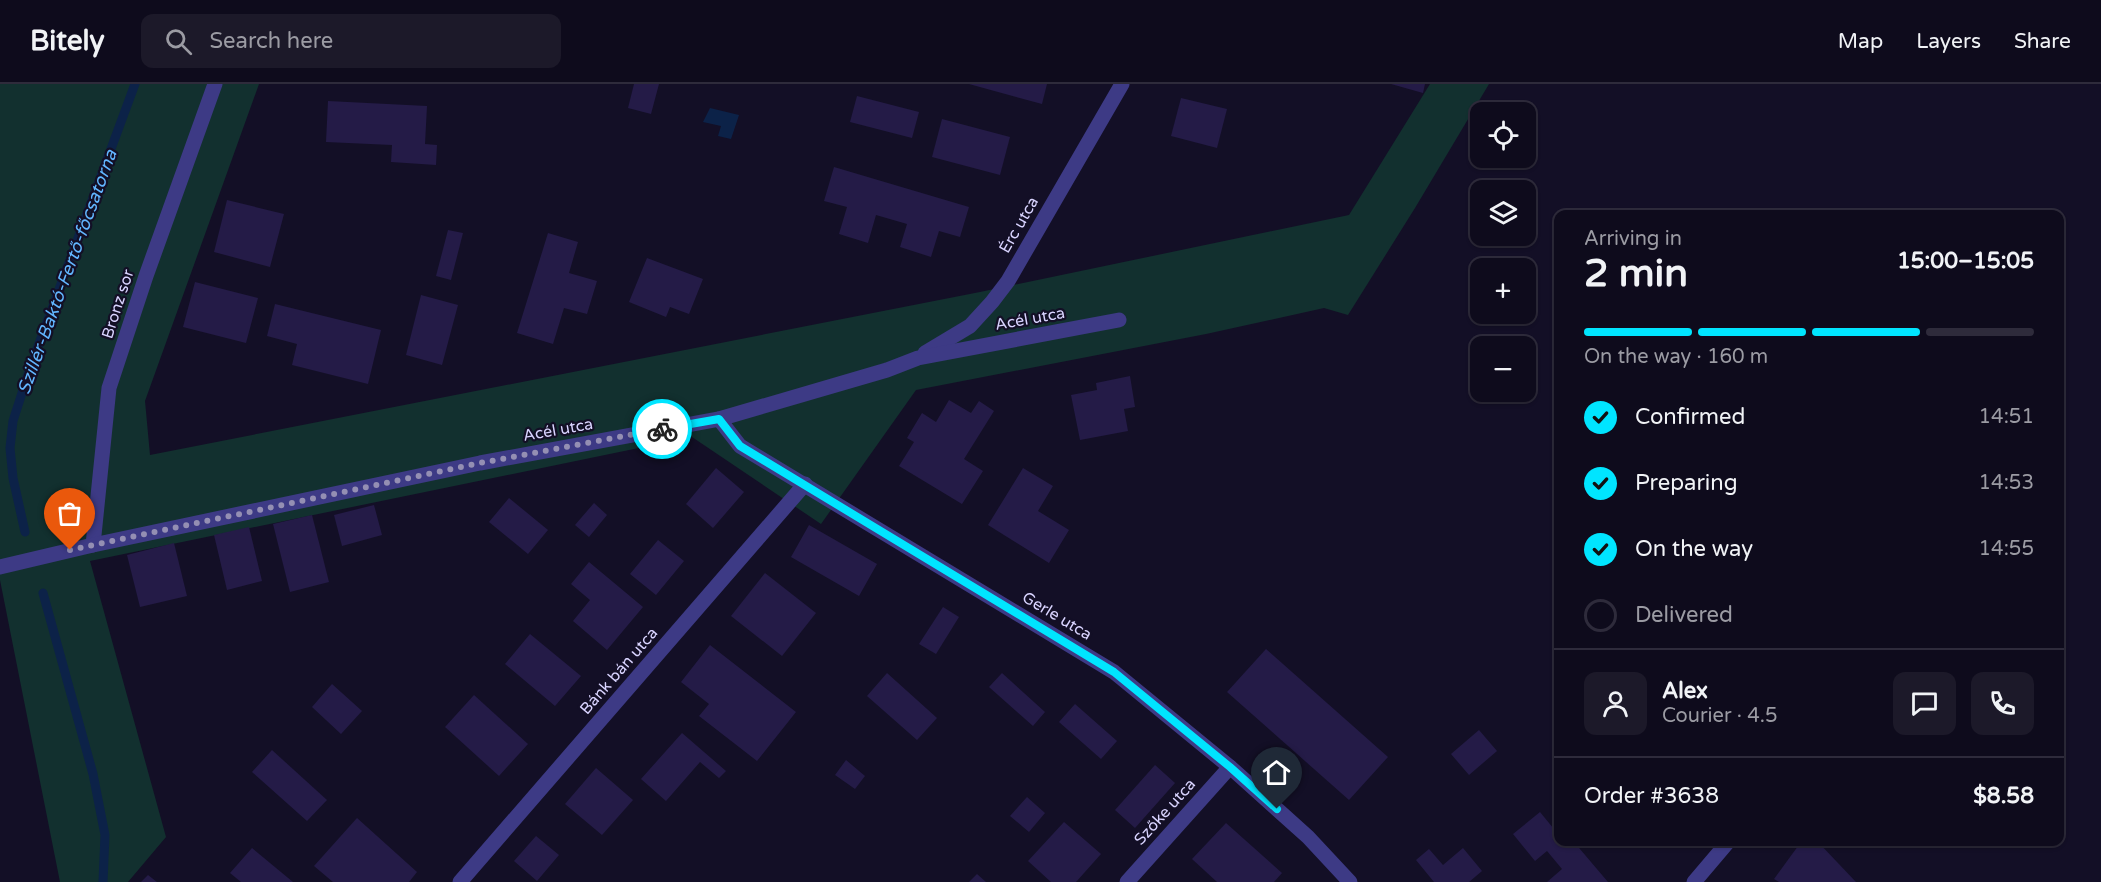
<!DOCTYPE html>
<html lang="en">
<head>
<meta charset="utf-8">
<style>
	body { margin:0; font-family:"Varela Round",sans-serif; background:#1c1929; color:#f1f3f6; height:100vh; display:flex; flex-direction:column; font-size:22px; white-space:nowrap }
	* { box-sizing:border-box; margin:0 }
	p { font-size:20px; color:#9b9ba3 }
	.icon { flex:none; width:33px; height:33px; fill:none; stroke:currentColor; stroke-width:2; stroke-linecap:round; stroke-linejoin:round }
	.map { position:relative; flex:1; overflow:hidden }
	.drawer { position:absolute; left:1554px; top:126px; width:510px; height:636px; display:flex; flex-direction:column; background:#0e0b1c; border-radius:12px; box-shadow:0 2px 4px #0004,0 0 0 2px #2e2b3b }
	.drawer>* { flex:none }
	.tools { position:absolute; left:1470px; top:18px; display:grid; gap:12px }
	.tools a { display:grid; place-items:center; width:66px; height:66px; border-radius:12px; background:#0e0b1c; box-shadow:0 2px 4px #0004,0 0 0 2px #2e2b3b; font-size:30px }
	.pin { position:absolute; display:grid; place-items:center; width:51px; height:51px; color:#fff; margin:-62px -26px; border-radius:50% 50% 50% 0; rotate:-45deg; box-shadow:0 0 6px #0007 }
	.pin .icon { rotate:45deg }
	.courier { position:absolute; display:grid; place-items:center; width:60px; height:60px; margin:-30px; border:4px solid #00e5ff; border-radius:50%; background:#fff; color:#222; box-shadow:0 2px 8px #0007 }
	.summary em { font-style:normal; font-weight:800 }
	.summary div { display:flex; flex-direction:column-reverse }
	.summary { display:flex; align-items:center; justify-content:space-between; height:102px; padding:0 30px }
	h1 { font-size:39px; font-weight:800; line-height:45px }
	.bar { display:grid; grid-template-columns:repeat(4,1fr); gap:9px 6px; align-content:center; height:72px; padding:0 30px }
	.bar i { height:8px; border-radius:4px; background:#2e2b3b }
	.bar .current { background:#00e5ff }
	.bar p { grid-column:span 4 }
	.line { display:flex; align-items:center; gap:15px; padding:0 30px; border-top:2px solid #2e2b3b }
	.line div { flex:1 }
	.round { display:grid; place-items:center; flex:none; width:63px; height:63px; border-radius:12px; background:#1c1929 }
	ol { padding:0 30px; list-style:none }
	li { display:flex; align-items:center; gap:18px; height:66px }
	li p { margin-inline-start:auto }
	li .icon { padding:6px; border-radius:50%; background:#00e5ff; color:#111; stroke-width:4 }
	li:last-child { color:#9b9ba3 }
	li i { width:33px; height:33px; border:3px solid #2e2b3b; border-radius:50% }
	header { display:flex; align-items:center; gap:36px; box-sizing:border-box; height:84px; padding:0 30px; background:#0e0b1c; border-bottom:2px solid #2e2b3b }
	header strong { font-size:28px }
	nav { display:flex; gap:33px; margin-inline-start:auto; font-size:21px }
	.search { width:420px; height:54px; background:#1c1929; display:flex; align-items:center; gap:15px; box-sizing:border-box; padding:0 21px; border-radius:12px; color:#9b9ba3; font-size:22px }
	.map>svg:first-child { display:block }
	.green { fill:#12302f }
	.water { fill:#0c2248 }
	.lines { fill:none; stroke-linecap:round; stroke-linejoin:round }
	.stream { stroke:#0c2248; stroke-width:9 }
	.building { fill:#241b47 }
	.minor { stroke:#3d3a85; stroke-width:15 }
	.done { stroke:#948fb3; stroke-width:6; stroke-dasharray:0 10.8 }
	.route { stroke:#00e5ff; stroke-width:8 }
	.labels { text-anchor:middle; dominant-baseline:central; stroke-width:4.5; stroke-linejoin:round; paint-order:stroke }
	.street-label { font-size:16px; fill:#d9d4ff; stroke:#130f26 }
	.water-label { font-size:18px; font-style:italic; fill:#62b6ff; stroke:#130f26 }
</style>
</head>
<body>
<header>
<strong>Bitely</strong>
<div class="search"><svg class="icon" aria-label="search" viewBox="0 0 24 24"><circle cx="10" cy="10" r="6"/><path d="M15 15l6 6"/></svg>Search here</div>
<nav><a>Map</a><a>Layers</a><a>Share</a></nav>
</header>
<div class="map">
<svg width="2101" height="798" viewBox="0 0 2101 798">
	<rect width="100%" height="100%" fill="#130f26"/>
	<polygon class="green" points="0,0 259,0 145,317 150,371 980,208 1349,131 1430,0 1489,0 1415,124 1348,231 1324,224 1206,250 916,306 821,440 692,353 90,477 166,753 128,798 60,798 0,496"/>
	<polygon class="water" points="710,24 739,31 731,55 718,52 721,42 703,38"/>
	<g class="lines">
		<g class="stream">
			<polyline points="25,448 13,394 10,364 13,337 30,284 135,0"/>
			<polyline points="43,509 93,690 105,751 103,798"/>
		</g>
	</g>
	<g class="building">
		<polygon points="634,0 659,0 651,30 628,24"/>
		<polygon points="969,0 1047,0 1042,20"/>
		<polygon points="1391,0 1425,0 1423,9"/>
		<polygon points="857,12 919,28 912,54 850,38"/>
		<polygon points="1181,14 1227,25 1217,64 1171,52"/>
		<polygon points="328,17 427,22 425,60 437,61 436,81 391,78 392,61 326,58"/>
		<polygon points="942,35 1010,53 1000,91 932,73"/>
		<polygon points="834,83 969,123 960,153 939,147 931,173 900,163 907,140 876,131 868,159 839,150 847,123 824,117"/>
		<polygon points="227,116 284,130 270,183 214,168"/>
		<polygon points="448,146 463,149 451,196 436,192"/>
		<polygon points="548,149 578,158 569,189 597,197 587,230 564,224 553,260 517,249"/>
		<polygon points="647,174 703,195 689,230 670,223 666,233 629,218"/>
		<polygon points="195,198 258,214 246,259 183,243"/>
		<polygon points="421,211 458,221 442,281 406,271"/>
		<polygon points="275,220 381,246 368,300 292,281 297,260 267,252"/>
		<polygon points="1130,292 1135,323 1124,325 1128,347 1080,356 1071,311 1097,306 1096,299"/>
		<polygon points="949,316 971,329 979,317 994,327 964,375 983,387 962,420 899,382 914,358 907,354 922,329 936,338"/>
		<polygon points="716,384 744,408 713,444 686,420"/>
		<polygon points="1023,384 1053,402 1038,427 1069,446 1049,479 988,441"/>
		<polygon points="509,414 548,446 528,470 489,438"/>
		<polygon points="594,419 607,431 589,453 575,441"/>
		<polygon points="374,421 382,451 342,462 334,431"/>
		<polygon points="312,431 329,498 290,508 273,440"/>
		<polygon points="809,441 877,480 859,512 791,473"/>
		<polygon points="249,443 262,497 227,506 214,451"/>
		<polygon points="658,456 684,477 656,511 630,490"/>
		<polygon points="174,459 187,512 140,523 127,471"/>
		<polygon points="589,478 643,523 607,566 573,537 590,516 571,500"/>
		<polygon points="765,489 816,529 782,572 731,532"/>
		<polygon points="943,523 959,533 936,570 919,560"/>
		<polygon points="530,550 581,592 555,622 505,580"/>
		<polygon points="710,561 796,628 757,677 699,632 709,620 681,598"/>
		<polygon points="1266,565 1388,673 1349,716 1227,608"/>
		<polygon points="887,589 937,634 917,656 867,612"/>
		<polygon points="1002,589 1045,628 1033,642 989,603"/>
		<polygon points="332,600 362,627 341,650 312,623"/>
		<polygon points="474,611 528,660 499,692 445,643"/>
		<polygon points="1075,620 1117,657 1101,675 1059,638"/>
		<polygon points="1479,646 1497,667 1469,691 1451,670"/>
		<polygon points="682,649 726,687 719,694 700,678 666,717 641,695"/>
		<polygon points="272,666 327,716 307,737 252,688"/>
		<polygon points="846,676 865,692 855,705 835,691"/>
		<polygon points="1155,681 1175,699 1135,744 1115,726"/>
		<polygon points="596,684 633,716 602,751 565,720"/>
		<polygon points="1027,713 1045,729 1029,748 1010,732"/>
		<polygon points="1540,728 1558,750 1558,758 1574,758 1608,798 1547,798 1562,785 1547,767 1535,777 1513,750"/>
		<polygon points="357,734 417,788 409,798 333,798 314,782"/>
		<polygon points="1064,738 1101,770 1076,798 1051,798 1028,777"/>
		<polygon points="1226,739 1282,789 1274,798 1217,798 1192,775"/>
		<polygon points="536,752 559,771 537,797 514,777"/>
		<polygon points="1801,758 1818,758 1856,798 1779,798 1774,795"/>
		<polygon points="252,764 293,798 241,798 230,789"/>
		<polygon points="1463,764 1482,787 1469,798 1434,798 1416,776 1429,765 1443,781"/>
		<polygon points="977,790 986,798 969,798"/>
		<polygon points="148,791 157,798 141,798"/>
	</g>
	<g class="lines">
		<g class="minor">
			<polyline points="925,269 970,242 992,218 1008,197 1122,0"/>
			<polyline points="719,335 740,362 1114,588 1230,683 1308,753 1350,798"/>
			<polyline points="93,461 109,304 146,192 215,0"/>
			<polyline points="0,483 93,461 480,379 719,335 887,286 918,274 1119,236"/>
			<polyline points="460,798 805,400"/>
			<polyline points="1127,798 1230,683"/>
			<polyline points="1694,798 1728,758"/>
		</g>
	</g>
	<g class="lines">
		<polyline class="done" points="70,466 480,379 662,345"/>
		<polyline class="route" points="662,345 719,335 740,362 1114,588 1230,683 1277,725"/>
	</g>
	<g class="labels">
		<g class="street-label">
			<text transform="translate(1019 141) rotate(-60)">Érc utca</text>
			<text transform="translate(118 220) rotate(-72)">Bronz sor</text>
			<text transform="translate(1030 235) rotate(-10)">Acél utca</text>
			<text transform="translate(558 346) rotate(-10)">Acél utca</text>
			<text transform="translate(1057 532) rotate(31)">Gerle utca</text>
			<text transform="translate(619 587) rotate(-49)">Bánk bán utca</text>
			<text transform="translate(1165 728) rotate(-48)">Szőke utca</text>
		</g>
		<g class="water-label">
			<text transform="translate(67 188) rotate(-70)">Szillér-Baktó-Fertő-főcsatorna</text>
		</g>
	</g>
</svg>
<div class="tools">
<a><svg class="icon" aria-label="locate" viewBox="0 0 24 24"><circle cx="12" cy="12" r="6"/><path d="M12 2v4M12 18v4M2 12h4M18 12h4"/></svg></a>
<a><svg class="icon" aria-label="layers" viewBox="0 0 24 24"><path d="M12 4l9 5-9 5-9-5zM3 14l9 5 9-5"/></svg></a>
<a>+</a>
<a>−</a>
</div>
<div class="pin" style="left:70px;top:466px;background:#ea580c"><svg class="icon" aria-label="bag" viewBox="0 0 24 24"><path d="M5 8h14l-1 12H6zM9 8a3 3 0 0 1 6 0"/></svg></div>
<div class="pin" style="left:1277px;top:725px;background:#1f2937"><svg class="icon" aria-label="home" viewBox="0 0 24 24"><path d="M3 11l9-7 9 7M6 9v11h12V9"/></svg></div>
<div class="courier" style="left:662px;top:345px"><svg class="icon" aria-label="bike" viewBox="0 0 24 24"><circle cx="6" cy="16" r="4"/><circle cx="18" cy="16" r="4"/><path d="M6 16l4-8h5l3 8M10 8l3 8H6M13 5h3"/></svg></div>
<section class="drawer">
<div class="summary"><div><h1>2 min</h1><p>Arriving in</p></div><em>15:00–15:05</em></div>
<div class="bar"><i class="current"></i><i class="current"></i><i class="current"></i><i></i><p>On the way · 160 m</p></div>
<ol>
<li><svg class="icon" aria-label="check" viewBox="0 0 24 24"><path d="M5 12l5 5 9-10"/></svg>Confirmed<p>14:51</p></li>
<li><svg class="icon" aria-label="check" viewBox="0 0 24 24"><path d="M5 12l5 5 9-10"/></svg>Preparing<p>14:53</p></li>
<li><svg class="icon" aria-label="check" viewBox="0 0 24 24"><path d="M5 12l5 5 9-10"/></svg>On the way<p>14:55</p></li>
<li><i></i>Delivered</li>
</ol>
<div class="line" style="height:108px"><a class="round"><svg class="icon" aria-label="person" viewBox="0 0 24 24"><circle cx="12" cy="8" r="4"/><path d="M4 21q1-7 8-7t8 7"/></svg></a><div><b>Alex</b><p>Courier · 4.5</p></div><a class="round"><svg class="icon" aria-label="chat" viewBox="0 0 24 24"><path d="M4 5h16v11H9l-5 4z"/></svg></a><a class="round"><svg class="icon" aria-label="phone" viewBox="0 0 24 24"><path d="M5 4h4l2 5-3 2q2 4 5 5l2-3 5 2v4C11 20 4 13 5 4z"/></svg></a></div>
<div class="line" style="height:78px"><div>Order #3638</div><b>$8.58</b></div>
</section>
</div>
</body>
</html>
